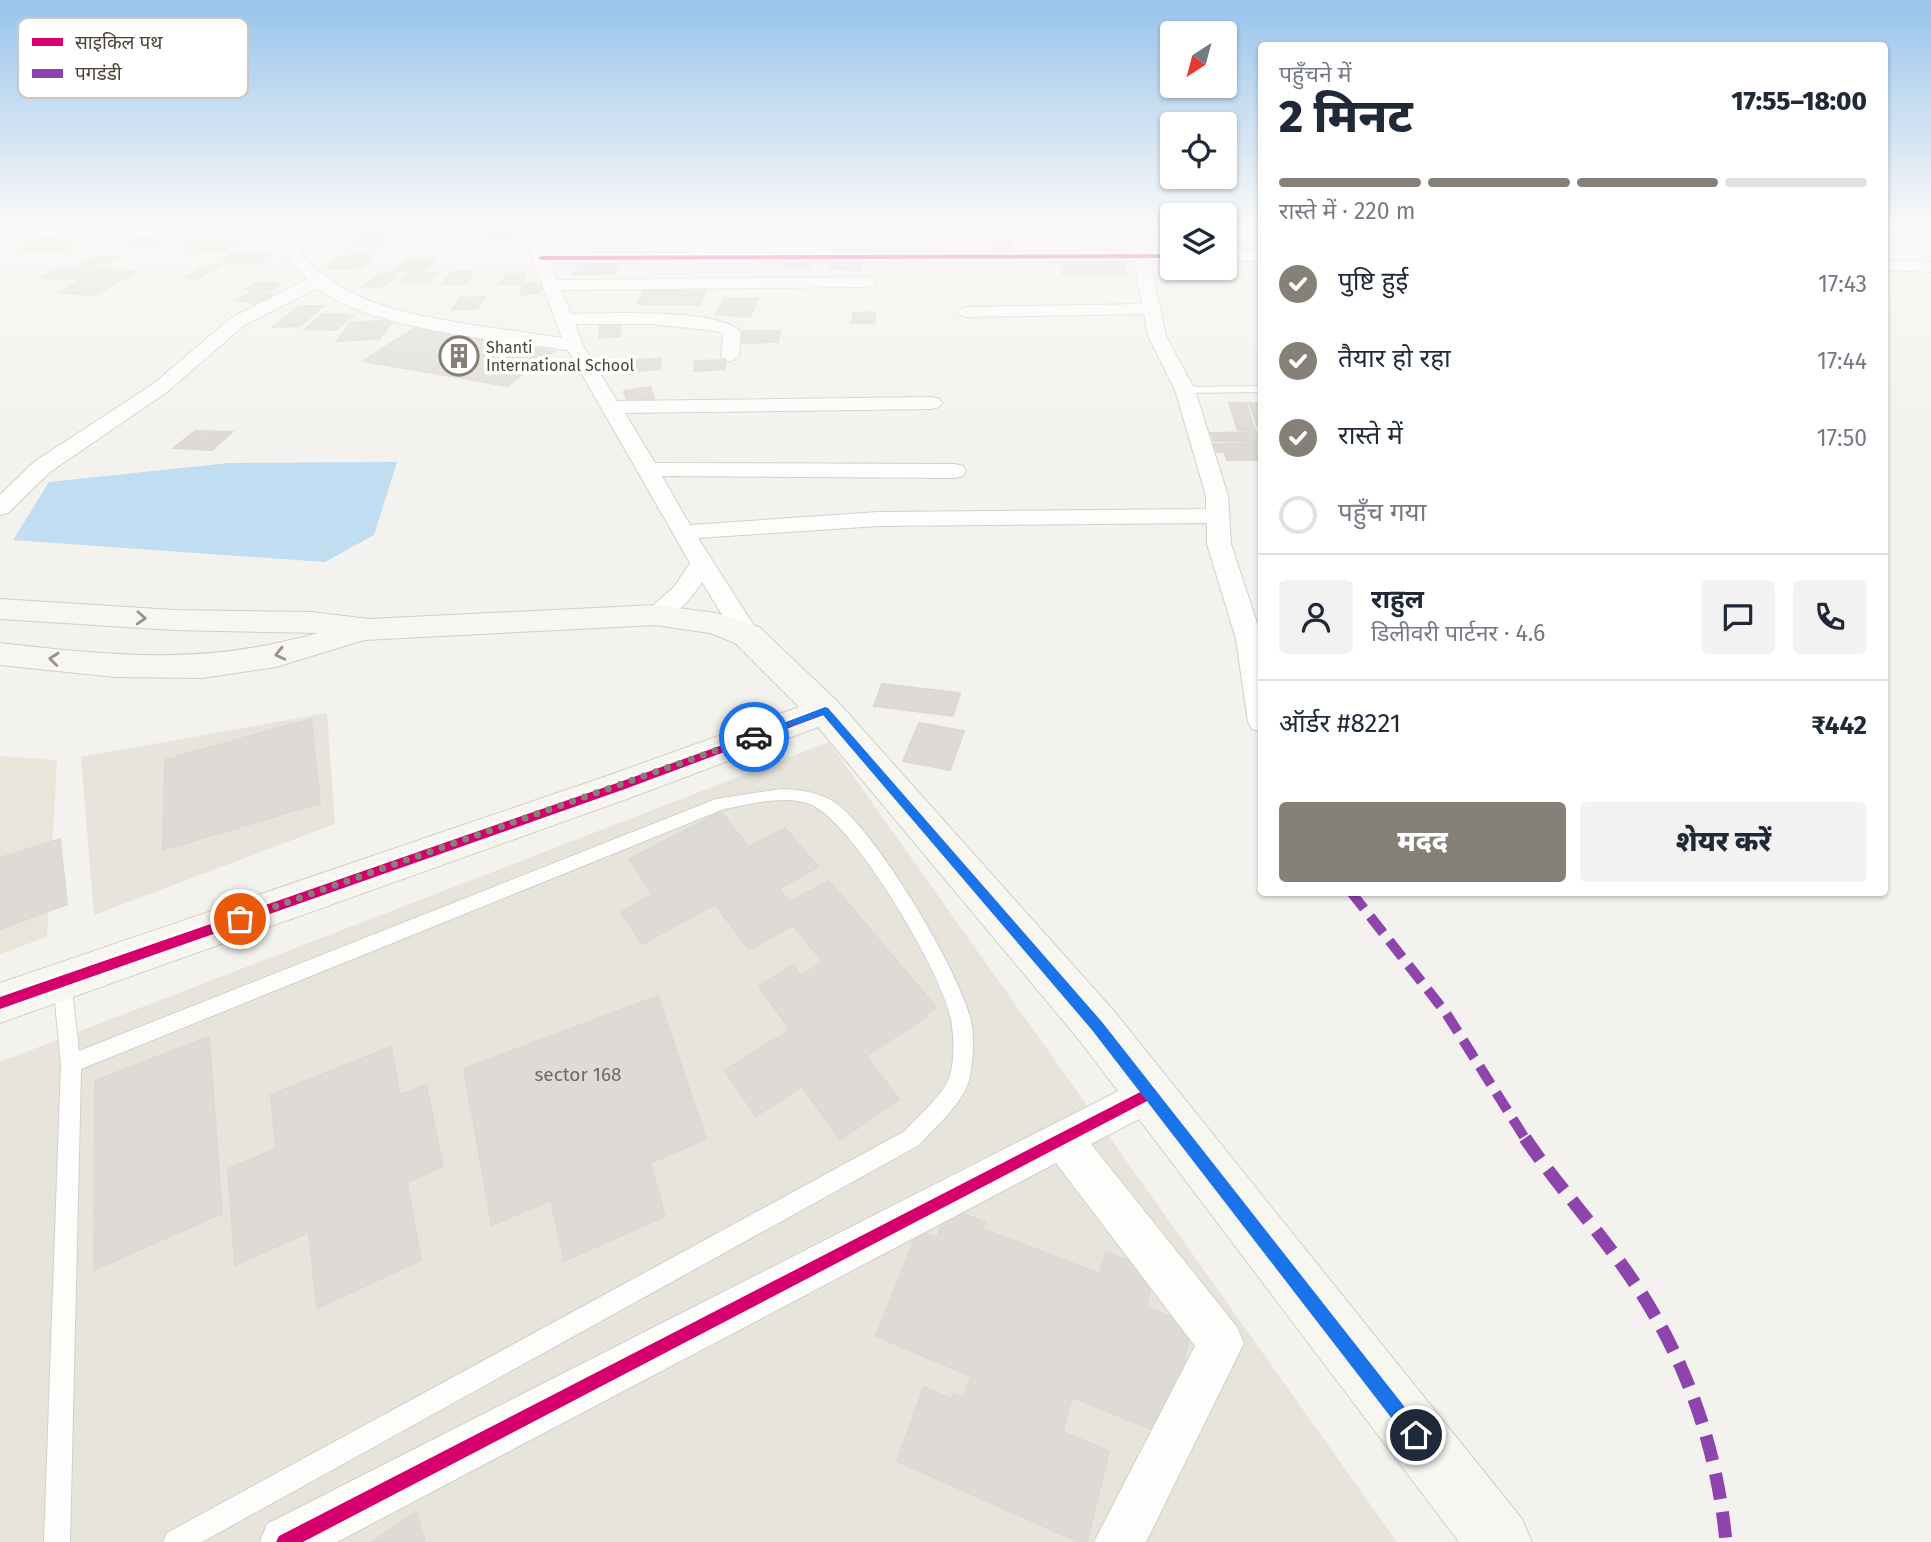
<!DOCTYPE html>
<html lang="hi">
<head>
<meta charset="utf-8">
<style>
	body { margin:0; font-family:"Fira Sans","Noto Sans Devanagari",sans-serif; background:#f2f2f3; color:#1f2937; height:100vh; display:flex; flex-direction:column; font-size:26px; white-space:nowrap }
	* { box-sizing:border-box; margin:0 }
	p { font-size:23px; color:#747a83 }
	.icon { flex:none; width:38px; height:38px; fill:none; stroke:currentColor; stroke-width:2; stroke-linecap:round; stroke-linejoin:round }
	.map { position:relative; flex:1; overflow:hidden }
	.drawer { position:absolute; left:1258px; top:42px; width:630px; height:854px; display:flex; flex-direction:column; background:#fff; border-radius:7px; box-shadow:0 2px 5px #0004 }
	.drawer>* { flex:none }
	.needle { width:46px; rotate:216deg }
	.buttons { position:absolute; left:1160px; top:21px; display:grid; gap:14px }
	.buttons a { display:grid; place-items:center; width:77px; height:77px; border-radius:7px; background:#fff; box-shadow:0 2px 5px #0004; font-size:35px }
	.pin { position:absolute; display:grid; place-items:center; width:60px; height:60px; color:#fff; margin:-30px; border:4px solid #fff; border-radius:50%; box-shadow:0 2px 7px #0007 }
	.courier { position:absolute; display:grid; place-items:center; width:70px; height:70px; margin:-35px; border:5px solid #1a73e8; border-radius:50%; background:#fff; color:#222; box-shadow:0 2px 9px #0007 }
	.overview em { font-style:normal; font-weight:800 }
	.overview div { display:flex; flex-direction:column-reverse }
	.overview { display:flex; align-items:center; justify-content:space-between; height:119px; padding:0 21px }
	h1 { font-size:46px; font-weight:800; line-height:52px }
	.bar { display:grid; grid-template-columns:repeat(4,1fr); gap:10px 7px; align-content:center; height:84px; padding:0 21px }
	.bar i { height:9px; border-radius:5px; background:#e0e1e3 }
	.bar .selected { background:#868178 }
	.bar p { grid-column:span 4 }
	.line { display:flex; align-items:center; gap:18px; padding:0 21px; border-top:2px solid #e0e1e3 }
	.line div { flex:1 }
	.round { display:grid; place-items:center; flex:none; width:74px; height:74px; border-radius:7px; background:#f2f2f3 }
	ol { padding:0 21px; list-style:none }
	li { display:flex; align-items:center; gap:21px; height:77px }
	li p { margin-inline-start:auto }
	li .icon { padding:7px; border-radius:50%; background:#868178; color:#fff; stroke-width:4 }
	li:last-child { color:#747a83 }
	li i { width:38px; height:38px; border:4px solid #e0e1e3; border-radius:50% }
	.button { display:flex; gap:14px; margin-top:auto; padding:14px 21px }
	.button a { flex:1; height:80px; border-radius:7px; background:#868178; color:#fff; font-size:28px; font-weight:800; line-height:80px; text-align:center }
	.button a+a { background:#f2f2f3; color:#1f2937 }
	.map>svg:first-child { display:block }
	.residential { fill:#e7e4dc }
	.education { fill:#eae5da }
	.water { fill:#c0ddf1 }
	.building { fill:#dedbd6; stroke:#dcd9d4; stroke-width:2 }
	.lines { fill:none; stroke-linecap:round; stroke-linejoin:round }
	.lane-casing { stroke:#d2d0cb; stroke-width:2 }
	.street-casing { stroke:#d2d0cb; stroke-width:2 }
	.secondary-casing { stroke:#d3cfc5; stroke-width:2 }
	.lane { fill:#fdfdfc; fill-rule:evenodd }
	.street { fill:#fdfdfc; fill-rule:evenodd }
	.secondary { fill:#f7f6f1; fill-rule:evenodd }
	.quiet-far1 { stroke:#8e44ad; stroke-width:10; stroke-dasharray:21 10; stroke-linecap:butt }
	.quiet { stroke:#8e44ad; stroke-width:13; stroke-dasharray:26 13; stroke-linecap:butt }
	.cycleway-casing { stroke:#fff; stroke-width:5 }
	.cycleway { fill:#d6006c; fill-rule:evenodd }
	.oneway { stroke:#98948c }
	.route { fill:#1a73e8 }
	.done { stroke:#868178; stroke-width:7; stroke-dasharray:0 12.6 }
	.labels { text-anchor:middle; dominant-baseline:central; stroke-width:7; stroke-linejoin:round; paint-order:stroke }
	.far-poi-label { font-size:16px; fill:#4b4439; stroke:#fff; text-anchor:start }
	.near-number-label { font-size:19px; fill:#706a61 }
	.key { fill:#fff; stroke:#c9c7c4; stroke-width:2 }
	.key-label { font-size:19px; fill:#4b4439 }
</style>
</head>
<body>
<div class="map">
<svg width="1931" height="1542" viewBox="0 0 1931 1542">
	<rect width="100%" height="100%" fill="#f4f2ee"/>
	<g class="residential">
		<polygon points="327,713 335,824 94,915 81,757"/>
		<polygon points="829,742 1397,1542 0,1542 0,1062"/>
	</g>
	<polygon class="education" points="0,756 57,760 47,937 0,954"/>
	<polygon class="water" points="397,462 374,535 325,562 13,540 49,482 229,463"/>
	<g class="building">
		<polygon points="436,224 474,224 468,231 429,231"/>
		<polygon points="514,226 518,237 486,242 482,230"/>
		<polygon points="1041,227 1067,227 1068,232 1042,232"/>
		<polygon points="368,229 391,229 374,247 349,247"/>
		<polygon points="145,233 169,234 153,244 129,243"/>
		<polygon points="200,236 243,239 223,251 179,248"/>
		<rect x="991" y="237" width="21" height="13"/>
		<polygon points="39,239 58,239 40,251 22,251"/>
		<polygon points="77,239 64,251 43,252 57,240"/>
		<polygon points="233,253 269,253 259,262 222,262"/>
		<polygon points="372,255 361,268 328,269 340,256"/>
		<polygon points="95,257 116,257 105,264 84,264"/>
		<polygon points="407,258 436,259 423,272 394,271"/>
		<polygon points="1061,258 1122,259 1126,275 1062,274"/>
		<polygon points="833,259 862,259 860,270 830,269"/>
		<polygon points="786,261 810,261 809,267 785,267"/>
		<polygon points="621,263 615,274 574,275 580,264"/>
		<polygon points="206,265 220,265 198,278 184,278"/>
		<polygon points="62,266 99,267 80,278 41,278"/>
		<polygon points="100,269 137,271 121,281 83,279"/>
		<polygon points="474,271 467,284 443,284 451,272"/>
		<polygon points="382,272 400,274 380,288 362,287"/>
		<polygon points="409,273 437,273 429,282 400,282"/>
		<polygon points="506,274 526,274 522,284 500,284"/>
		<polygon points="79,281 116,283 95,295 58,293"/>
		<polygon points="258,282 281,283 269,291 246,289"/>
		<polygon points="543,283 540,293 520,295 523,284"/>
		<polygon points="645,288 706,288 699,305 637,304"/>
		<polygon points="253,291 274,295 257,304 235,300"/>
		<polygon points="485,297 477,309 452,310 460,298"/>
		<polygon points="724,298 758,298 751,316 716,315"/>
		<polygon points="300,306 323,306 300,326 273,327"/>
		<polygon points="875,312 875,323 852,323 853,313"/>
		<polygon points="323,314 353,315 336,330 305,329"/>
		<polygon points="393,321 379,339 337,341 351,322"/>
		<polygon points="620,322 620,336 599,338 600,324"/>
		<polygon points="415,328 554,351 507,386 363,361"/>
		<polygon points="743,331 780,331 778,342 741,343"/>
		<polygon points="661,358 660,369 615,373 617,362"/>
		<polygon points="726,360 725,369 694,371 695,361"/>
		<polygon points="650,387 654,398 628,402 624,391"/>
		<polygon points="1229,403 1246,403 1255,430 1238,430"/>
		<polygon points="1249,403 1262,403 1262,430 1259,430"/>
		<polygon points="195,431 232,432 212,450 174,448"/>
		<polygon points="1262,432 1262,441 1214,441 1211,433"/>
		<polygon points="1262,443 1262,452 1217,452 1214,444"/>
		<polygon points="1225,453 1262,453 1262,460 1227,460"/>
		<polygon points="882,684 960,693 953,716 874,706"/>
		<polygon points="311,719 320,803 163,850 165,760"/>
		<polygon points="919,723 964,731 950,770 903,761"/>
		<polygon points="721,812 749,847 785,828 818,867 779,889 790,902 829,881 936,1007 926,1014 927,1016 866,1056 899,1099 840,1140 802,1086 756,1116 725,1070 790,1030 759,986 793,965 801,976 823,962 793,925 749,950 715,904 642,944 621,912 652,895 630,859"/>
		<polygon points="60,839 67,904 0,929 0,858"/>
		<polygon points="658,996 706,1139 650,1163 665,1216 564,1261 551,1200 492,1225 464,1069"/>
		<polygon points="209,1037 222,1213 94,1270 95,1081"/>
		<polygon points="391,1047 400,1095 426,1085 443,1166 407,1182 421,1260 317,1308 309,1232 235,1265 228,1169 276,1149 271,1095"/>
		<polygon points="948,1208 985,1222 983,1229 1100,1274 1106,1252 1155,1271 1146,1307 1192,1325 1168,1436 1072,1397 1063,1432 1109,1451 1087,1542 1079,1542 897,1461 924,1387 951,1399 954,1393 964,1398 971,1376 876,1336 918,1231 937,1238"/>
		<polygon points="416,1512 425,1542 372,1542"/>
	</g>
	<g class="lines">
		<g class="lane-casing">
			<g id="lane">
				<polygon points="1262,386 1262,392 1185,393 1180,390 1185,387"/>
				<path d="M781 789C803 790 825 793 842 808 883 845 955 964 970 1017 975 1035 973 1059 970 1076 965 1102 936 1126 919 1145L202 1542H163L167 1533 905 1131C917 1117 943 1095 949 1078 955 1063 954 1035 951 1019 941 971 857 829 814 806 789 793 750 804 724 809L81 1069 70 1542H44L61 1064 53 982 55 976 62 974 69 976 71 982 79 1051 716 799Z"/>
			</g>
		</g>
		<g class="street-casing">
			<g id="street">
				<path d="M0 224 95 230 172 224H317L305 237 301 253C343 302 399 312 460 323 494 328 528 333 562 338L520 224H534L537 229 706 228 717 235 706 253 1131 251 1122 224H1137L1147 251H1172V261H1150L1166 336 1195 390 1228 496 1231 544 1262 638V732L1252 729 1248 722 1236 639 1207 544V523L878 526 698 538 760 635 756 641 747 643 738 641 702 582C690 600 669 627 646 621L642 615 674 587 690 563 568 350C502 341 368 329 317 288L243 326 167 392 50 472 8 513 0 515V495L34 462 153 384 231 318 307 279 285 254 290 236 297 229 208 230 95 240 0 234ZM700 238 691 253H546L540 239ZM1134 261 1142 304 965 307 956 312 965 317 1144 314 1148 336 1175 390 1206 496V509L878 512 690 525 662 476 955 478 963 476 966 471 963 466 955 464 655 463 625 413 932 409 939 407 942 403 939 399 932 397 617 401 583 345 575 324H652L716 331 723 334 721 356 730 362 739 356 741 332C722 308 603 313 571 314L561 290 868 287 876 282 868 277 557 280 550 263Z"/>
				<rect x="1225" y="251" width="37" height="10"/>
				<polygon points="1885,260 1931,262 1931,272 1885,270"/>
				<polygon points="1150,1075 1164,1080 1169,1093 1164,1106 1091,1144 1237,1327 1244,1343 1146,1542 1094,1542 1195,1346 1056,1163 337,1542 260,1542 267,1524"/>
			</g>
		</g>
		<g class="secondary-casing">
			<path id="secondary" d="M0 599 174 610 312 612 369 619 655 605 716 613 759 627 838 702 1114 1011 1522 1519 1532 1542H1459L1080 1041 818 727 635 796 0 1023V983L607 776 799 707 735 643 710 633 655 625 364 640 276 667 202 678 115 677 0 665V643C117 656 202 666 318 633L174 630 0 619Z"/>
		</g>
		<use href="#lane" class="lane"/>
		<use href="#street" class="street"/>
		<use href="#secondary" class="secondary"/>
		<polyline class="quiet-far1" points="1351,892 1446,1013 1526,1140"/>
		<path class="quiet" d="M1525 1138C1554 1181 1589 1219 1619 1261 1681 1345 1716 1438 1726 1542"/>
		<g class="cycleway-casing">
			<g id="cycleway">
				<polygon points="1172,254 1172,258 541,260 538,258 541,256"/>
				<polygon points="825,708 829,709 830,711 829,713 625,789 0,1009 0,997 617,783"/>
				<polygon points="1150,1087 1155,1089 1157,1093 1155,1097 303,1542 276,1542 279,1536"/>
			</g>
		</g>
		<use href="#cycleway" class="cycleway"/>
	</g>
	<defs><path id="oneway-chevron" d="M-2-3.5L2.5 0L-2 3.5" fill="none" stroke-width="1.6" stroke-linecap="round" stroke-linejoin="round" transform="scale(1.75)"/></defs>
	<g class="oneway">
		<use href="#oneway-chevron" transform="translate(141 618) rotate(3)"/>
		<use href="#oneway-chevron" transform="translate(280 654) rotate(167)"/>
		<use href="#oneway-chevron" transform="translate(54 659) rotate(-174)"/>
	</g>
	<linearGradient id="sky" x2="0" y2="1"><stop stop-color="#98c4ec"/><stop offset="0.51" stop-color="#faf9f7"/><stop offset="1" stop-color="#faf9f7" stop-opacity="0"/></linearGradient>
	<rect width="1931" height="439" fill="url(#sky)"/>
	<polygon class="route" points="825,707 828,708 1102,1022 1422,1429 1425,1435 1422,1442 1416,1444 1410,1442 1092,1030 823,715 754,740 748,737"/>
	<g class="lines">
		<polyline class="done" points="240,919 754,737"/>
	</g>
	<defs>
		<g id="building-ring" transform="scale(2.0125)"><circle r="9.5" fill="#fff" stroke="#868178" stroke-width="1.5"/><path d="M-4-6H4V6H1V3H-1V6H-4ZM-2.5-4.3h1.7v1.8h-1.7ZM.8-4.3h1.7v1.8H.8ZM-2.5-1h1.7V.8h-1.7ZM.8-1h1.7V.8H.8Z" fill="#868178"/></g>
	</defs>
	<g fill-rule="evenodd">
		<use href="#building-ring" x="459" y="356"/>
	</g>
	<g class="labels">
		<g class="far-poi-label">
			<text x="486" y="347">Shanti<tspan x="486" dy="18">International School</tspan></text>
		</g>
		<g class="near-number-label">
			<text x="578" y="1074">sector 168</text>
		</g>
	</g>
	<rect x="18" y="18" width="230" height="80" rx="10" class="key"/>
	<rect x="32" y="38" width="31" height="8" fill="#d6006c"/>
	<rect x="32" y="69" width="31" height="9" fill="#8e44ad"/>
	<g class="key-label">
		<text x="75" y="49">साइकिल पथ</text>
		<text x="75" y="80">पगडंडी</text>
	</g>
</svg>
<div class="buttons">
<a><svg class="needle" viewBox="-14 -14 28 28"><path d="M0-13l5 13h-10z" fill="#e53935"/><path d="M0 13l5-13h-10z" fill="#747a83"/></svg></a>
<a><svg class="icon" aria-label="locate" viewBox="0 0 24 24"><circle cx="12" cy="12" r="6"/><path d="M12 2v4M12 18v4M2 12h4M18 12h4"/></svg></a>
<a><svg class="icon" aria-label="layers" viewBox="0 0 24 24"><path d="M12 4l9 5-9 5-9-5zM3 14l9 5 9-5"/></svg></a>
</div>
<div class="pin" style="left:240px;top:919px;background:#ea580c"><svg class="icon" aria-label="bag" viewBox="0 0 24 24"><path d="M5 8h14l-1 12H6zM9 8a3 3 0 0 1 6 0"/></svg></div>
<div class="pin" style="left:1416px;top:1435px;background:#1f2937"><svg class="icon" aria-label="home" viewBox="0 0 24 24"><path d="M3 11l9-7 9 7M6 9v11h12V9"/></svg></div>
<div class="courier" style="left:754px;top:737px"><svg class="icon" aria-label="car" viewBox="0 0 24 24"><path d="M5 17H2v-5l4-1 3-4h7l3 4 3 1v5h-3M9 17h6M6 11h13"/><circle cx="7" cy="17" r="2"/><circle cx="17" cy="17" r="2"/></svg></div>
<section class="drawer">
<div class="overview"><div><h1>2 मिनट</h1><p>पहुँचने में</p></div><em>17:55–18:00</em></div>
<div class="bar"><i class="selected"></i><i class="selected"></i><i class="selected"></i><i></i><p>रास्ते में · 220 m</p></div>
<ol>
<li><svg class="icon" aria-label="check" viewBox="0 0 24 24"><path d="M5 12l5 5 9-10"/></svg>पुष्टि हुई<p>17:43</p></li>
<li><svg class="icon" aria-label="check" viewBox="0 0 24 24"><path d="M5 12l5 5 9-10"/></svg>तैयार हो रहा<p>17:44</p></li>
<li><svg class="icon" aria-label="check" viewBox="0 0 24 24"><path d="M5 12l5 5 9-10"/></svg>रास्ते में<p>17:50</p></li>
<li><i></i>पहुँच गया</li>
</ol>
<div class="line" style="height:126px"><a class="round"><svg class="icon" aria-label="person" viewBox="0 0 24 24"><circle cx="12" cy="8" r="4"/><path d="M4 21q1-7 8-7t8 7"/></svg></a><div><b>राहुल</b><p>डिलीवरी पार्टनर · 4.6</p></div><a class="round"><svg class="icon" aria-label="chat" viewBox="0 0 24 24"><path d="M4 5h16v11H9l-5 4z"/></svg></a><a class="round"><svg class="icon" aria-label="phone" viewBox="0 0 24 24"><path d="M5 4h4l2 5-3 2q2 4 5 5l2-3 5 2v4C11 20 4 13 5 4z"/></svg></a></div>
<div class="line" style="height:91px"><div>ऑर्डर #8221</div><b>₹442</b></div>
<div class="button"><a>मदद</a><a>शेयर करें</a></div>
</section>
</div>
</body>
</html>
